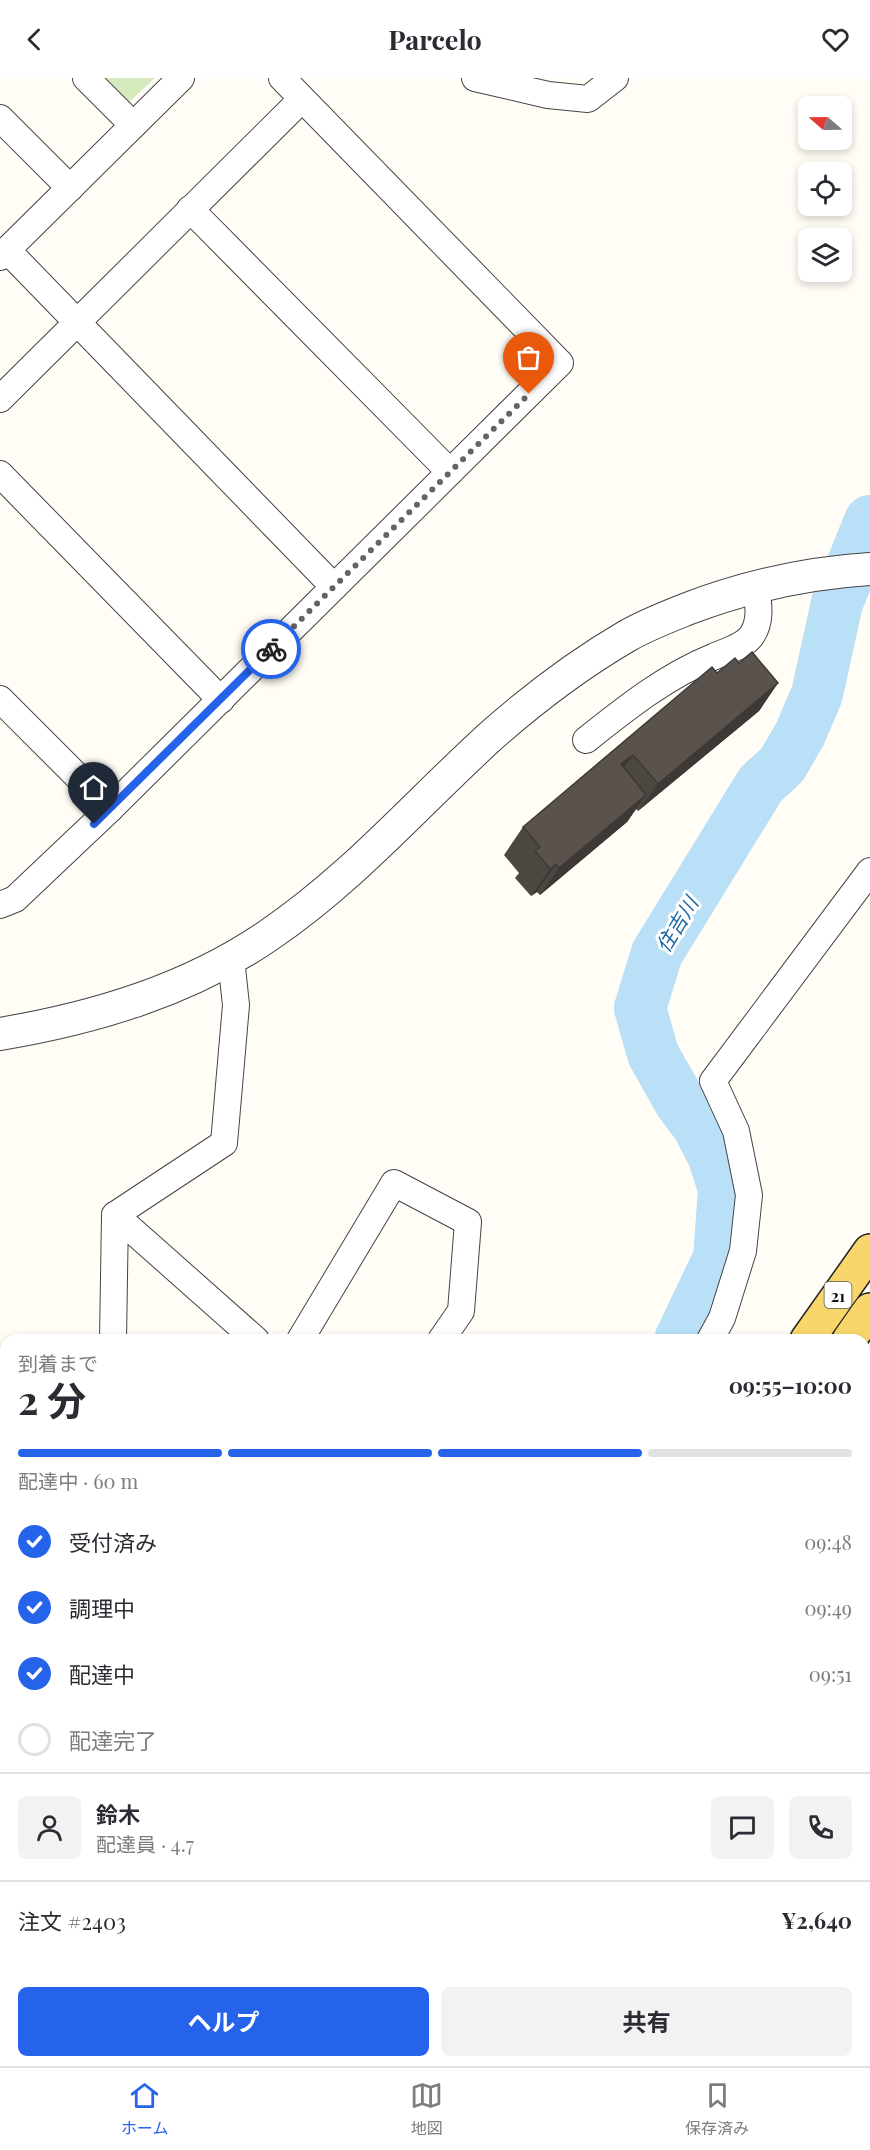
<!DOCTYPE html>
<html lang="ja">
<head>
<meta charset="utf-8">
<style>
	body { margin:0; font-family:"Playfair Display","Noto Sans JP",serif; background:#f2f2f3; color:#2b2b33; height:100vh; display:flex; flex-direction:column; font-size:22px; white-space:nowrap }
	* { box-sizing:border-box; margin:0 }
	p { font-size:20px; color:#7c7c81 }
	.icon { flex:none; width:33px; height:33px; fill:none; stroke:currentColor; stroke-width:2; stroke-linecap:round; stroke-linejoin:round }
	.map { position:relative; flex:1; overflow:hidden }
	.sheet { position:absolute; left:0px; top:1256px; width:870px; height:734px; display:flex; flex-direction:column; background:#fff; border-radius:18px 18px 0 0; box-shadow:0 3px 9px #0003 }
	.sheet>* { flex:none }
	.needle { width:39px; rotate:290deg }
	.buttons { position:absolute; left:798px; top:18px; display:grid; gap:12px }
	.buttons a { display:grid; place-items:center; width:54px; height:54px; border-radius:9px; background:#fff; box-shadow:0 3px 9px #0003; font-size:30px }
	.pin { position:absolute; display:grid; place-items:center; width:51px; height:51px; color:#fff; margin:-62px -26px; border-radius:50% 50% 50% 0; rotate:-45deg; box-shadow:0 0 6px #0007 }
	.pin .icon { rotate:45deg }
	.courier { position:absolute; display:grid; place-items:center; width:60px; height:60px; margin:-30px; border:4px solid #2563eb; border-radius:50%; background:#fff; color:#222; box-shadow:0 2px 8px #0007 }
	.summary em { font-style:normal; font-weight:700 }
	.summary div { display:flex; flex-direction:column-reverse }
	.summary { display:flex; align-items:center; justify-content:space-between; height:102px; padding:0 18px }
	h1 { font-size:39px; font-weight:700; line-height:45px }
	.bar { display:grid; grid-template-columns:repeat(4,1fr); gap:9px 6px; align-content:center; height:72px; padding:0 18px }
	.bar i { height:8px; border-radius:4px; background:#e1e1e2 }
	.bar .selected { background:#2563eb }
	.bar p { grid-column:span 4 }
	.line { display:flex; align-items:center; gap:15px; padding:0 18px; border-top:2px solid #e1e1e2 }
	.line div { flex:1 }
	.round { display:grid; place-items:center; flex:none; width:63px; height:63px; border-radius:9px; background:#f2f2f3 }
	ol { padding:0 18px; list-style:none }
	li { display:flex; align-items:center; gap:18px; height:66px }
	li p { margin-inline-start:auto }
	li .icon { padding:6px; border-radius:50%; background:#2563eb; color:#fff; stroke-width:4 }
	li:last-child { color:#7c7c81 }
	li i { width:33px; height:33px; border:3px solid #e1e1e2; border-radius:50% }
	.primary-button { display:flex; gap:12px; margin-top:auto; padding:12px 18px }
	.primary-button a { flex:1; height:69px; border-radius:9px; background:#2563eb; color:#fff; font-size:24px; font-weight:700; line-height:69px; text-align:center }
	.primary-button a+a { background:#f2f2f3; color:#2b2b33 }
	header { display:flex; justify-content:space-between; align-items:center; height:78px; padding:0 18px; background:#fff; font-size:27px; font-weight:700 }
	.tab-bar { display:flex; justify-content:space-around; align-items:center; height:84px; border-top:2px solid #e1e1e2; background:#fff; font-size:16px; color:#7c7c81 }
	.tab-bar a { display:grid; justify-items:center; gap:3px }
	.tab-bar .selected { color:#2563eb }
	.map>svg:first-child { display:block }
	.green { fill:#d5ebbd }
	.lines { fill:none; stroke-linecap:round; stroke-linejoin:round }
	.river { stroke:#b9e0f7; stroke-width:52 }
	.minor-casing { stroke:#444; stroke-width:28 }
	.tertiary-casing { stroke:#444; stroke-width:34 }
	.primary-casing { stroke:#222; stroke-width:36 }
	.minor { stroke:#fff; stroke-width:26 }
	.tertiary { stroke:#fff; stroke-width:32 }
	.primary { stroke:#f9d66b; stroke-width:33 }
	.wall { fill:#4d4742 }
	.shaded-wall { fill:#3f3936 }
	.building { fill:#5a524d; stroke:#3f3936; stroke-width:1.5 }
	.done { stroke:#646461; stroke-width:6; stroke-dasharray:0 10.8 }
	.route { stroke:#2563eb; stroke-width:8 }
	.labels { text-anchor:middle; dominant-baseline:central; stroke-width:6; stroke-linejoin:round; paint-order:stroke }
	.shield { fill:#fff; stroke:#585858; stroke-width:1.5 }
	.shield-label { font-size:16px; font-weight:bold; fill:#111 }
	.water-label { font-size:20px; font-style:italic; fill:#1768a6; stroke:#fff }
</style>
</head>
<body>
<header><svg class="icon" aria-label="back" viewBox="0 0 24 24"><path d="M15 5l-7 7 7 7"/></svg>Parcelo<svg class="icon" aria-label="heart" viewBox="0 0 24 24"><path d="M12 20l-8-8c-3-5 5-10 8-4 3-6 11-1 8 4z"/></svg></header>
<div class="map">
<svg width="870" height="1988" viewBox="0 0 870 1988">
	<rect width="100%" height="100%" fill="#fffdf5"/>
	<polygon class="green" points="100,0 155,0 126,27"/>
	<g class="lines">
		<g class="river">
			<polyline points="680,1262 719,1180 724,1111 713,1077 698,1048 680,1024 653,976 640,930 657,875 761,706 782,687 800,656 817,616 837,525 870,443"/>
			<polyline points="30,1988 41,1983"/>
		</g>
		<g class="minor-casing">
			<g id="minor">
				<polyline points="86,0 133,47"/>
				<polyline points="475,0 548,17 588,21 615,0"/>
				<polyline points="0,40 70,110"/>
				<polyline points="190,131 450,394"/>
				<polyline points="7,172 334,509"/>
				<polyline points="0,179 181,0"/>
				<polyline points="0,321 302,21"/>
				<polyline points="0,396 221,622"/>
				<polyline points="0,621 110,731"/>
				<path d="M586 662C625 631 666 598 713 579 726 573 744 569 752 557 762 542 758 524 756 508"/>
				<polyline points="0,827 15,821 110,731 560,285 282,0"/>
				<polyline points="115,1137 256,1262"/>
				<polyline points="113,1262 115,1137 224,1065 236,927 231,881"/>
				<polyline points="300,1262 394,1105 468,1144 461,1233 441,1262"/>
				<polyline points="710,1262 722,1240 743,1173 749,1117 736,1053 713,1003 870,793"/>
				<polyline points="109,1988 115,1983"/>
				<polyline points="391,1988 392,1983"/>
				<polyline points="438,1988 440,1983"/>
			</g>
		</g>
		<g class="tertiary-casing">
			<g id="tertiary">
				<path d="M0 956C95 940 189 912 269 857 354 799 417 725 492 657 534 620 579 586 627 558 646 547 667 539 687 531 747 508 806 495 870 491"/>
				<polyline points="864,1353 870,1343"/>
				<polyline points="632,1988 633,1983"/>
			</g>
		</g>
		<g class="primary-casing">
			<g id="primary">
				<polyline points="807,1262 870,1173"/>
				<polyline points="849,1262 870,1232"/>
				<polyline points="530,1988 530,1983"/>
				<polyline points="567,1988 568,1983"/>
			</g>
		</g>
		<use href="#minor" class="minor"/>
		<use href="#tertiary" class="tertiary"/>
		<use href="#primary" class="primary"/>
	</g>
	<polygon class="wall" points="717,595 778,605 759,633 638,733 636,731 627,744 540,817 537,814 531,818 515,800 519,795 504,777 523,749"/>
	<g class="shaded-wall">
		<polygon points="778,605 759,633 638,733 658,706"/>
		<polygon points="633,677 614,704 621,686"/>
		<polygon points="646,717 627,744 540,817 559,790"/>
		<polygon points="556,786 537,814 531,818 550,791"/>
	</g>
	<polygon class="building" points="752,574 778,605 658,706 633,677 621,686 646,717 559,790 556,786 550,791 535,773 540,769 523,749 712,589 717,595 735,580 739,585"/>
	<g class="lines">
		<polyline class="done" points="271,571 529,316"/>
		<polyline class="route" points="94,746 271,571"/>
	</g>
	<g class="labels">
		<rect class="shield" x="824.5" y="1204" width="27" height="26" rx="4.5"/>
		<g class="shield-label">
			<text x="838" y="1217">21</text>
		</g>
		<g class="water-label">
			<text transform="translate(676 846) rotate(-59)">住吉川</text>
		</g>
	</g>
</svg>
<div class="buttons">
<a><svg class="needle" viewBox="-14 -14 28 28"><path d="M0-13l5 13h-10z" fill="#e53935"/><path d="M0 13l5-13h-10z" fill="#7c7c81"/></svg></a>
<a><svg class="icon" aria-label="locate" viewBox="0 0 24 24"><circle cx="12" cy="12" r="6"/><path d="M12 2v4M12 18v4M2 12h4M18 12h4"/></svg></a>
<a><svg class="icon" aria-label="layers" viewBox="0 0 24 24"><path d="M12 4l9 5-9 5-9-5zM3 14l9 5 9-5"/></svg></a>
</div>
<div class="pin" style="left:529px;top:316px;background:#ea580c"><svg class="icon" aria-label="bag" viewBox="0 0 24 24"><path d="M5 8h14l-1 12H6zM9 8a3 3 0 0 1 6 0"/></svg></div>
<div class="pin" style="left:94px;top:746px;background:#1f2937"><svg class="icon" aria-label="home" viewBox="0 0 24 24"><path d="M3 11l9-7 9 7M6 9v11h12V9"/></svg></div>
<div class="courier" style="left:271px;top:571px"><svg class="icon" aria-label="bike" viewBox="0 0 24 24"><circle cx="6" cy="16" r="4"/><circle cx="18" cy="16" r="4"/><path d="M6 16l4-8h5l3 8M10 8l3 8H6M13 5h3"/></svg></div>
<section class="sheet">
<div class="summary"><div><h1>2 分</h1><p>到着まで</p></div><em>09:55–10:00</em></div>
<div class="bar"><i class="selected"></i><i class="selected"></i><i class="selected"></i><i></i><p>配達中 · 60 m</p></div>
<ol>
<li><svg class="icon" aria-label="check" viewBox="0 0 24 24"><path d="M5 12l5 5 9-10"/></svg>受付済み<p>09:48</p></li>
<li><svg class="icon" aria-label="check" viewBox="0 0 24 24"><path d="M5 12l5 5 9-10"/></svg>調理中<p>09:49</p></li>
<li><svg class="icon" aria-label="check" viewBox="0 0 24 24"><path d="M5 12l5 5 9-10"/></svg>配達中<p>09:51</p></li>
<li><i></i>配達完了</li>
</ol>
<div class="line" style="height:108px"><a class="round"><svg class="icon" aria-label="person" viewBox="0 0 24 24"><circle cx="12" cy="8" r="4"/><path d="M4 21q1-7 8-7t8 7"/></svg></a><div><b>鈴木</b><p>配達員 · 4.7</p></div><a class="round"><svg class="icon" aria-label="chat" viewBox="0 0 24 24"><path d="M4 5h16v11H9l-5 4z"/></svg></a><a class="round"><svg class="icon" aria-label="phone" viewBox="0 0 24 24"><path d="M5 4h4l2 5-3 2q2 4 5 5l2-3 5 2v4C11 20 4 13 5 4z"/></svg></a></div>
<div class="line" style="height:78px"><div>注文 #2403</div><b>¥2,640</b></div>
<div class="primary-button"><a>ヘルプ</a><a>共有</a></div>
</section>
</div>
<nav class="tab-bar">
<a class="selected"><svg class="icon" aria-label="home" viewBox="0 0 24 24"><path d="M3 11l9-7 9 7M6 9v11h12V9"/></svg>ホーム</a>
<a><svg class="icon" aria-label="map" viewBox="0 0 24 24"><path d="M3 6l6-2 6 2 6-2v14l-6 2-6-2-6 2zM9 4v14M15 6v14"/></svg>地図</a>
<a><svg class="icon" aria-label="saved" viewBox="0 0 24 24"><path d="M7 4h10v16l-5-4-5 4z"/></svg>保存済み</a>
</nav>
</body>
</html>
